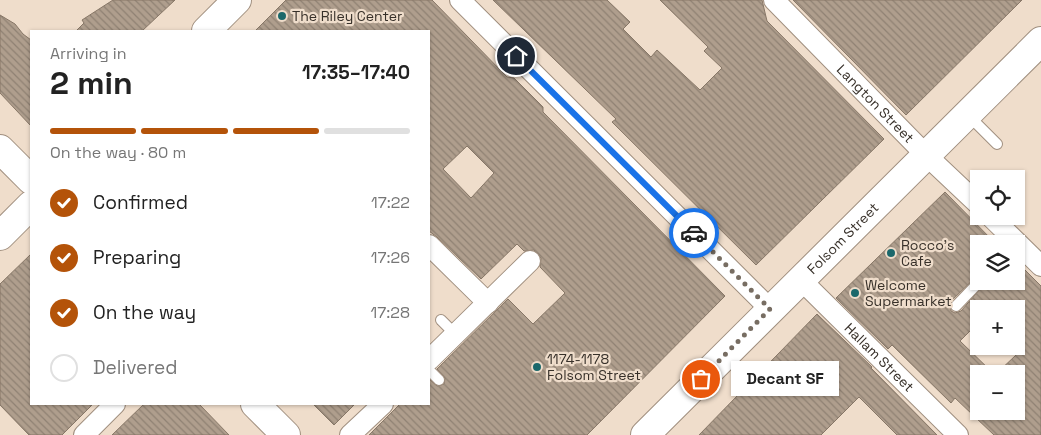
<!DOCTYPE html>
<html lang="en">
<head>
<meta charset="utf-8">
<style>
	body { margin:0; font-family:"Space Grotesk",sans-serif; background:#f2f2f2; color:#222; height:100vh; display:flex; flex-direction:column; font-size:19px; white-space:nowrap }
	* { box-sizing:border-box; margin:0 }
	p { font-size:16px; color:#767676 }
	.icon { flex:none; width:28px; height:28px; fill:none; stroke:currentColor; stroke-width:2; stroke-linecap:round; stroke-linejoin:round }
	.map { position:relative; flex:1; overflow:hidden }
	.sheet { position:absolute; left:30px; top:30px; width:400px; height:375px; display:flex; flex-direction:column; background:#fff; border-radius:0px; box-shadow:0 1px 4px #0004 }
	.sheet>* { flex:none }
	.buttons { position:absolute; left:970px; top:170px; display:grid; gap:10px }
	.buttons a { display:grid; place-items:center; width:55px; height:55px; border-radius:0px; background:#fff; box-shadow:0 1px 4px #0004; font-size:25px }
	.pin { position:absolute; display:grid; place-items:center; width:42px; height:42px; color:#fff; margin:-21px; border:2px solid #fff; border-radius:50%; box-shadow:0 1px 5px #0007 }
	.courier { position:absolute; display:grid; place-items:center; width:50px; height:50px; margin:-25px; border:4px solid #1a73e8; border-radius:50%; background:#fff; color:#222; box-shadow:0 1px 6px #0007 }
	.bubble { position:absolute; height:35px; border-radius:0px; background:#fff; box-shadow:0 1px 4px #0004; font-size:16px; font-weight:600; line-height:35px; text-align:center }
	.summary em { font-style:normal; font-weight:600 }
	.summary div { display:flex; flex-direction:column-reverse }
	.summary { display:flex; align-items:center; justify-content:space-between; height:85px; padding:0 20px }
	h1 { font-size:32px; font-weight:600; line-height:38px }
	.bar { display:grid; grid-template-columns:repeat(4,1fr); gap:8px 5px; align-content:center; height:60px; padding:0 20px }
	.bar i { height:6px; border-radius:4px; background:#e0e0e0 }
	.bar .selected { background:#b45309 }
	.bar p { grid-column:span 4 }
	ol { padding:0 20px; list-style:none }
	li { display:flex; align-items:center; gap:15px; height:55px }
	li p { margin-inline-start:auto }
	li .icon { padding:5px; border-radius:50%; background:#b45309; color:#fff; stroke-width:4 }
	li:last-child { color:#767676 }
	li i { width:28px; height:28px; border:2px solid #e0e0e0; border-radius:50% }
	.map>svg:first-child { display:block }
	.building { fill:url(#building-back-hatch); stroke:#877767; fill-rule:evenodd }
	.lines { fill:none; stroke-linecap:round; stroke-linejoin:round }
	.service-casing { stroke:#a08f7f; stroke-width:12 }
	.minor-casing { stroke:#a08f7f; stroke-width:22 }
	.secondary-casing { stroke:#a08f7f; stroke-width:30 }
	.service { stroke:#fff; stroke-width:10 }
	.minor { stroke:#fff; stroke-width:20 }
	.secondary { stroke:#fff; stroke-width:28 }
	.done { stroke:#776d62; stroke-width:5; stroke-dasharray:0 9 }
	.route { stroke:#1a73e8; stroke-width:6 }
	.poi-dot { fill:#1b686b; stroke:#efddcb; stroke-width:2 }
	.labels { text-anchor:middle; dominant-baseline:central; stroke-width:4.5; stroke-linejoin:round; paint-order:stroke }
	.poi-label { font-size:14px; fill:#373029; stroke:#efddcb; text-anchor:start }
	.street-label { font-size:14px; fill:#373029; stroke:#efddcb }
</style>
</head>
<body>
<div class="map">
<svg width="1041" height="435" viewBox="0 0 1041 435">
	<defs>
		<pattern id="building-back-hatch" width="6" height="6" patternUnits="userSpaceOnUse" patternTransform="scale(1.25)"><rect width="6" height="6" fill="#af9e8d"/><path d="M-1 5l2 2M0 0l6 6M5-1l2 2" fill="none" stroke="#8f8173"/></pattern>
	</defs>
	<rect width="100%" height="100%" fill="#efddcb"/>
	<g class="building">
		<polygon points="113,0 175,0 142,31 76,31 84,23 82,20"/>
		<path d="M286 0H432L507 77 514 78 543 107V112L725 296 587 435H369L400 404H429V379L437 386 444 384 445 378 437 369 508 299 533 324 565 293 540 267 541 258 534 250 524 251 517 244 481 279 437 237 429 231V31H255ZM467 146 494 173 471 198 443 169Z"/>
		<polygon points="493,0 607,0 630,22 623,29 651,57 657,50 700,90 722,68 704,51 708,47 660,0 762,0 767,21 884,139 756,265 612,122 616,119"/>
		<polygon points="793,0 1022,0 906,115"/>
		<polygon points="0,15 15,24 23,34 31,40 31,126 0,93"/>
		<path d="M945 192 996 244H979V274L951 301V311L955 313 961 311 987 281H1016V261L1041 286V435H994L955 398 951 403 892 345 888 349 836 298ZM979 309H1016V355L996 374H1016V411H979V374H994L960 341 979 322Z"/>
		<polygon points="31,254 31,404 93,404 62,435 29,435 0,405 0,284"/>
		<polygon points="817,314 872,367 871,368 937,435 897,435 859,397 821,435 699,435"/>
		<polygon points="144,404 199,404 229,435 112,435"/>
		<polygon points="313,404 355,404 334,425"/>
	</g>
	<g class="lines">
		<g class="service-casing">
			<g id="service">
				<polyline points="968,115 997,144"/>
				<polyline points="956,306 980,281"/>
				<polyline points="441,320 455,334"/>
				<polyline points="429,370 439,380"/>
			</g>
		</g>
		<g class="minor-casing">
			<g id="minor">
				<polyline points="460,0 770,309"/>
				<path id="s1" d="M774 0 926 155 979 205"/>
				<polyline points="990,216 1041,266"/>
				<polyline points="429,245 488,303"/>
				<path id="s2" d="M801 280 958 435"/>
				<polyline points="429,360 530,261"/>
				<polyline points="84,435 115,404"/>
				<polyline points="350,435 383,404"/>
			</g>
		</g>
		<g class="secondary-casing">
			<g id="secondary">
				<polyline points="206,31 237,0"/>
				<polyline points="0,149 31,180"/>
				<polyline points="0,236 31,205"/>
				<polyline points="255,404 286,435"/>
				<path id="s3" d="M645 435 1041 41"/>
			</g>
		</g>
		<use href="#service" class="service"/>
		<use href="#minor" class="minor"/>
		<use href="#secondary" class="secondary"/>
	</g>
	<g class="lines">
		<polyline class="done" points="694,233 770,309 701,379"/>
		<polyline class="route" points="516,56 694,233"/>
	</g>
	<g class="poi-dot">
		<circle cx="282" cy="16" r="5"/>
		<circle cx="891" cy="253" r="5"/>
		<circle cx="855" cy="293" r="5"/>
		<circle cx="537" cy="367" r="5"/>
	</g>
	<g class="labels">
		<g class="poi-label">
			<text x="292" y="16">The Riley Center</text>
			<text x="901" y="245">Rocco's<tspan x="901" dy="16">Cafe</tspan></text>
			<text x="865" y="285">Welcome<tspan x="865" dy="16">Supermarket</tspan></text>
			<text x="547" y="359">1174‐1178<tspan x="547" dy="16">Folsom Street</tspan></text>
		</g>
		<g class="street-label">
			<text stroke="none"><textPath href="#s1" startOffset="145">Langton Street</textPath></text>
			<text stroke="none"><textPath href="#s3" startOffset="279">Folsom Street</textPath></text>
			<text stroke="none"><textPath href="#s2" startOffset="110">Hallam Street</textPath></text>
		</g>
	</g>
</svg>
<div class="buttons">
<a><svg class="icon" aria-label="locate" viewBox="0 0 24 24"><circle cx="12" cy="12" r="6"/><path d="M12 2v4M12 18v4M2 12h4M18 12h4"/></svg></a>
<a><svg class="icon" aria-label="layers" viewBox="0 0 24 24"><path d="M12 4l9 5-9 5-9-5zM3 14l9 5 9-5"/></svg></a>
<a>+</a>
<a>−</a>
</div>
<div class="pin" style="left:701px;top:379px;background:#ea580c"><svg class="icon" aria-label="bag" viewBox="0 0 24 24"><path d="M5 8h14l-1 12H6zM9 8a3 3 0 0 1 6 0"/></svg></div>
<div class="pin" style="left:516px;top:56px;background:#1f2937"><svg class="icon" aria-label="home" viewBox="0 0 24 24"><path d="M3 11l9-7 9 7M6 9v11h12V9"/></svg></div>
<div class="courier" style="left:694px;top:233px"><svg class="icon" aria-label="car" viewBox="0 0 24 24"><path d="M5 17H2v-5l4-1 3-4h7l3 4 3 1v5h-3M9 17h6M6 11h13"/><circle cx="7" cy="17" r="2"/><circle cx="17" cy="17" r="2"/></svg></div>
<div class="bubble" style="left:731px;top:361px;width:108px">Decant SF</div>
<section class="sheet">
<div class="summary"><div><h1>2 min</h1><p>Arriving in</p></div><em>17:35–17:40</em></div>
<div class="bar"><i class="selected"></i><i class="selected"></i><i class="selected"></i><i></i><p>On the way · 80 m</p></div>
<ol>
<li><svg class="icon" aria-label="check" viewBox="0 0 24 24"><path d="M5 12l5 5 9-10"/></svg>Confirmed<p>17:22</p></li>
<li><svg class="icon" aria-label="check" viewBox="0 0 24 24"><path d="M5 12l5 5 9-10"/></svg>Preparing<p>17:26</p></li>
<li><svg class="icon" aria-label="check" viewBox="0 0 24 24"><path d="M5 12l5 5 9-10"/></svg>On the way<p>17:28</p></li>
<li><i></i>Delivered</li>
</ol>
</section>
</div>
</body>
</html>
